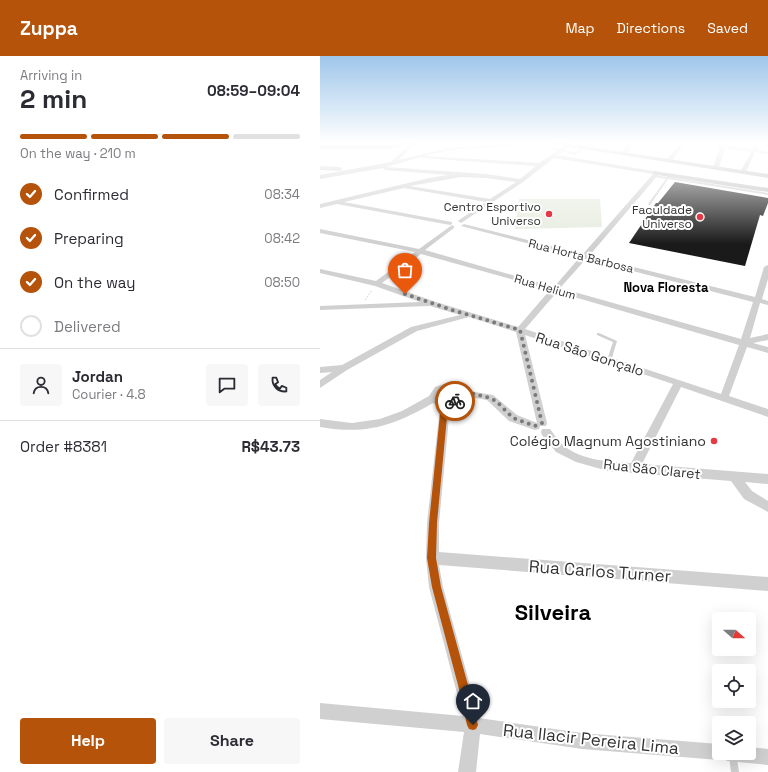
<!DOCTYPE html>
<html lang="en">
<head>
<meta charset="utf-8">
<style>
	body { margin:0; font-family:"Space Grotesk",sans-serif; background:#f7f7f7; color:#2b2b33; height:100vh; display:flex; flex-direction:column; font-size:15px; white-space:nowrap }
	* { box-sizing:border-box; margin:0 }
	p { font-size:13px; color:#7c7c81 }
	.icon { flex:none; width:22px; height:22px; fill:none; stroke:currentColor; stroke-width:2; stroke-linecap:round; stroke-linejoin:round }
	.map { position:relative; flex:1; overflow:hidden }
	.side { display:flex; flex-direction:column; background:#fff; width:320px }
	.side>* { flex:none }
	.needle { width:26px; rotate:111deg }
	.fabs { position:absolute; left:392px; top:556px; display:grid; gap:8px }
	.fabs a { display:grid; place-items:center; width:44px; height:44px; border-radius:4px; background:#fff; box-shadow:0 4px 16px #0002; font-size:20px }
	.pin { position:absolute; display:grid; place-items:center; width:34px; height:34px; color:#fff; margin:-41px -17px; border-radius:50% 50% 50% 0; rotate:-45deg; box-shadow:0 0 4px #0007 }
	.pin .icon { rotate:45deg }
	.courier { position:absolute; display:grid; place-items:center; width:40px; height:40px; margin:-20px; border:3px solid #b45309; border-radius:50%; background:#fff; color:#222; box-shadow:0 1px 5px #0007 }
	.summary em { font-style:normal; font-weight:700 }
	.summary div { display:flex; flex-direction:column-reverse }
	.summary { display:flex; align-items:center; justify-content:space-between; height:68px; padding:0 20px }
	h1 { font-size:26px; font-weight:700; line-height:30px }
	.bar { display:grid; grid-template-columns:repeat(4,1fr); gap:6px 4px; align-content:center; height:48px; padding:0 20px }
	.bar i { height:5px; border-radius:3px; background:#e1e1e2 }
	.bar .on { background:#b45309 }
	.bar p { grid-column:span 4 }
	.line { display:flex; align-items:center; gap:10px; padding:0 20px; border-top:1px solid #e1e1e2 }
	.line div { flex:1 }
	.round { display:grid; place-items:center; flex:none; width:42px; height:42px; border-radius:4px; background:#f7f7f7 }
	ol { padding:0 20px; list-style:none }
	li { display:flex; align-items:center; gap:12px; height:44px }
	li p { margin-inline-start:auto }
	li .icon { padding:4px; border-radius:50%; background:#b45309; color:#fff; stroke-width:4 }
	li:last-child { color:#7c7c81 }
	li i { width:22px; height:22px; border:2px solid #e1e1e2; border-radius:50% }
	.cta { display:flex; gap:8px; margin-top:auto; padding:8px 20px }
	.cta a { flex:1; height:46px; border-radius:4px; background:#b45309; color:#fff; font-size:16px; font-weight:700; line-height:46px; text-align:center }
	.cta a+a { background:#f7f7f7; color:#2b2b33 }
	header { display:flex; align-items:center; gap:24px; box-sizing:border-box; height:56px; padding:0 20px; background:#b45309; color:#fff }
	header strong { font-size:19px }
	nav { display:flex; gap:22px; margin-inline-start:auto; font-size:14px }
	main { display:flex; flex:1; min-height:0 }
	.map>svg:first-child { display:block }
	.green { fill:#e6ecdf }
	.building { fill:#1a1a1a }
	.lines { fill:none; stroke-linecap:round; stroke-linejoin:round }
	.path { stroke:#cdcdcd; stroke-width:1; stroke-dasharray:1 1; stroke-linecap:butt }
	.lane { fill:#d0d0d0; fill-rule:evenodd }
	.street { fill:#d0d0d0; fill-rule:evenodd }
	.secondary { fill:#bdbdbd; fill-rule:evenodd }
	.route { fill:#b45309 }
	.done { stroke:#7a7a7a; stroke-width:4; stroke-dasharray:0 7.2 }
	.poi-dot { fill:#e63946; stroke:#fff; stroke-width:1.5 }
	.labels { text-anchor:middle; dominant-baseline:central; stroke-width:4; stroke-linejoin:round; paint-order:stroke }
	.far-poi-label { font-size:12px; fill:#333; stroke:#fff; text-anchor:end }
	.far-street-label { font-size:12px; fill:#333; stroke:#fff }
	.far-neighbourhood-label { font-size:13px; font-weight:bold; fill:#000; stroke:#fff }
	.street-label { font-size:14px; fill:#333; stroke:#fff }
	.poi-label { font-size:14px; fill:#333; stroke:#fff; text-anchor:end }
	.near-street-label { font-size:17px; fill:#333; stroke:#fff }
	.near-district-label { font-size:22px; font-weight:bold; fill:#000; stroke:#fff }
</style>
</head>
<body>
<header>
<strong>Zuppa</strong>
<nav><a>Map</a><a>Directions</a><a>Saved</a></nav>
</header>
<main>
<section class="side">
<div class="summary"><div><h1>2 min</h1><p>Arriving in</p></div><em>08:59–09:04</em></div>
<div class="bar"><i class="on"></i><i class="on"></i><i class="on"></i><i></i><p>On the way · 210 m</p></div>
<ol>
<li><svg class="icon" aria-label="check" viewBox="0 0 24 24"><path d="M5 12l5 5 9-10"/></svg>Confirmed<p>08:34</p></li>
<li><svg class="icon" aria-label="check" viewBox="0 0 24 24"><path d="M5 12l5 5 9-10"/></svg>Preparing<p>08:42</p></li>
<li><svg class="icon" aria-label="check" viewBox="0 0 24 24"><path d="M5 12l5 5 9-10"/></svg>On the way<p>08:50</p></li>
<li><i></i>Delivered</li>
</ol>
<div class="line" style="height:72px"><a class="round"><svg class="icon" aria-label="person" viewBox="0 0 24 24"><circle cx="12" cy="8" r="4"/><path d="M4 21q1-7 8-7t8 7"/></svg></a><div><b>Jordan</b><p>Courier · 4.8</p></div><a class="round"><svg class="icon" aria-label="chat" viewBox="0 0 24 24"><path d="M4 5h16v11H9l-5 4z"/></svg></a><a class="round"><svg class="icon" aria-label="phone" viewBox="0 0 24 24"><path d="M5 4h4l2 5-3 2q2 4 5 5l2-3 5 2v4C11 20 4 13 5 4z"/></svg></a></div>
<div class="line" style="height:52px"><div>Order #8381</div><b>R$43.73</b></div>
<div class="cta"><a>Help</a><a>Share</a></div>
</section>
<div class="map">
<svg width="448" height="716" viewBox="0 0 448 716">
	<rect width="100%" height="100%" fill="#fff"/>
	<polygon class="green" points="199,143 280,143 282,171 195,173"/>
	<polygon class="building" points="355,126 448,142 448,147 443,160 440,159 425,210 309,187 336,147 338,147"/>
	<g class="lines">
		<polyline class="path" points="45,244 52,234"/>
		<g class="lane">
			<polygon points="273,87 277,88 271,93 269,93 274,88"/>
			<polygon points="232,91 255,97 261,92 263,92 255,99 231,92"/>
			<polygon points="334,119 347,121 349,119 350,120 349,121 448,137 448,139 348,123 330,149 329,149 328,148 346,123 334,121"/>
			<polygon points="277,277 279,277 297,285 291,305 289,305 287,304 293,286 277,279"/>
			<polygon points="410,697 416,697 419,716 411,716 409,699"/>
		</g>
		<g class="street">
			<polygon points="25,87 36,87 13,92 11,91"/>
			<path d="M91 87H96L78 104 129 92 200 87H231L129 94 105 100 219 107 245 90 243 87H248L250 91 237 99 339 116V118L269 200 435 241 444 211 448 209V223L442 243 448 245V249L440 247 430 282 448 278V284L433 287 448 291V297L427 291 409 340 448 353V361L361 331 322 408 448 418V428L425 426 432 435 448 445V456L424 443 411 425 288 415 256 406 236 396 222 379 221 376 222 373H230C234 378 239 386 244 390 262 404 289 406 311 407L353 328 205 279 227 367 226 370H220L219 373 215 374 189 365 167 344 143 340 139 347 130 351 119 467V496L448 521V535L119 509 123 531 159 662 262 677 399 688V697H429V691L448 693V709L408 705 402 703 399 704 262 693 160 678 156 716H138L144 676 0 663V647L143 660 109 531 106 502 107 467 120 351 113 347C73 370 46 379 0 371V363L32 367 60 363 82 355 109 340 115 331 127 327 140 330 143 334 173 339 197 359 217 367 196 276 149 261 97 275 27 314 0 332V324L12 316 0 317V311L22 309 91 271 140 259 110 250 0 254V250L100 246 55 230 0 217V213L56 225 95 196 0 177V173L99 193 132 169 134 170V172L105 194 234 231 260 201 141 170 144 168 263 198 333 118 234 102 203 126 141 167 138 165 139 164 166 146 84 132 24 146 132 166V168L130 169 17 148 0 152V148L109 122 128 119 65 114 63 112 0 123V119L71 106ZM101 101 103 102 216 110 200 123 166 118 66 111ZM141 121 166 122 196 126 170 143 90 130ZM101 198 230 234 198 271 116 246 62 227ZM266 203 433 246 421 283 240 232ZM237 236 419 289 401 338 205 273ZM127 333 134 335 135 337C133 342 128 345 123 344L119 341 120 337Z"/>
			<polygon points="259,87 264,87 259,93 255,93"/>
			<polygon points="310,87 315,87 304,99 300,99 300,97"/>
			<polygon points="361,87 366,87 351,105 347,105 347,103"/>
			<polygon points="381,87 406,87 406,89 432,93 436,87 440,87 437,94 448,96 448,98 435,96 426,116 423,118 420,116 431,96 405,92 399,111 396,113 393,111 400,91"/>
			<polygon points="0,110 20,111 23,113 20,115 0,114"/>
		</g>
		<g class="secondary">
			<polygon points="78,87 94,87 69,93 0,93 0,89 69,89"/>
			<polygon points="225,87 243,87 448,118 448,122"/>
			<polygon points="334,115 448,132 448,136 337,119 333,117"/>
		</g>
	</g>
	<linearGradient id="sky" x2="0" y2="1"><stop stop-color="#9ec6ea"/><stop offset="0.46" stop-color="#fff"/><stop offset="1" stop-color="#fff" stop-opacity="0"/></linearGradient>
	<rect width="448" height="188" fill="url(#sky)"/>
	<polygon class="route" points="135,343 138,345 137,347 128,350 117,467 116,502 121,531 148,629 158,669 156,673 153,674 149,673 147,669 138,629 112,531 107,502 109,467 121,348"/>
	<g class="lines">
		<polyline class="done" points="85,238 132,254 200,274 222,367 215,370 193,362 176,345 170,342 150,337 140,337 138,342 135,345"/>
	</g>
	<g class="poi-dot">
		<circle cx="229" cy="158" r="4"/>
		<circle cx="380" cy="161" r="4"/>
		<circle cx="394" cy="385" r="4"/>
	</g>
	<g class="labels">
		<g class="far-poi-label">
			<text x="221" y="151">Centro Esportivo<tspan x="221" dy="14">Universo</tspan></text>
			<text x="372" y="154">Faculdade<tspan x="372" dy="14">Universo</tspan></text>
		</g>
		<g class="far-street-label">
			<text transform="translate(261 200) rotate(14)">Rua Horta Barbosa</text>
			<text transform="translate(225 231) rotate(16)">Rua Helium</text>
		</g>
		<g class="far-neighbourhood-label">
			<text x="346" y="231">Nova Floresta</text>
		</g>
		<g class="street-label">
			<text transform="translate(270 298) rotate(18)">Rua São Gonçalo</text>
			<text transform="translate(332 413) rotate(6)">Rua São Claret</text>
		</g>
		<g class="poi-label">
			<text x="386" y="385">Colégio Magnum Agostiniano</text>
		</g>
		<g class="near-street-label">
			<text transform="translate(280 515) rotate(4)">Rua Carlos Turner</text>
			<text transform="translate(271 683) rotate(6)">Rua Ilacir Pereira Lima</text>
		</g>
		<g class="near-district-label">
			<text x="233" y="556">Silveira</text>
		</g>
	</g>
</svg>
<div class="fabs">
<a><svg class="needle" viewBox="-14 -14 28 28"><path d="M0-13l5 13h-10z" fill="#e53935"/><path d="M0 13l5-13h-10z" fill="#7c7c81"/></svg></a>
<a><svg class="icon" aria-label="locate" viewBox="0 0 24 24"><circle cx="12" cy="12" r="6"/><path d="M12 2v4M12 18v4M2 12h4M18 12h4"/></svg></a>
<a><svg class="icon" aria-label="layers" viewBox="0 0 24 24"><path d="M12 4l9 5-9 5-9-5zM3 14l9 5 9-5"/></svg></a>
</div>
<div class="pin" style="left:85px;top:238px;background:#ea580c"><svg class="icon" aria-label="bag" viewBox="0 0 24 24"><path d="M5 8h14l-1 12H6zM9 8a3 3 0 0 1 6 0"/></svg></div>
<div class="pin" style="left:153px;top:669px;background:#1f2937"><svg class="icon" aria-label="home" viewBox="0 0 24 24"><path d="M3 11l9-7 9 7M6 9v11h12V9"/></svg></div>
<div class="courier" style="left:135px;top:345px"><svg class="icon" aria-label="bike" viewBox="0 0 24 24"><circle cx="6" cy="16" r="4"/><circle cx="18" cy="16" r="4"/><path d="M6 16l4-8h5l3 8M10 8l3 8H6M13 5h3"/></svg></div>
</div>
</main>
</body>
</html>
